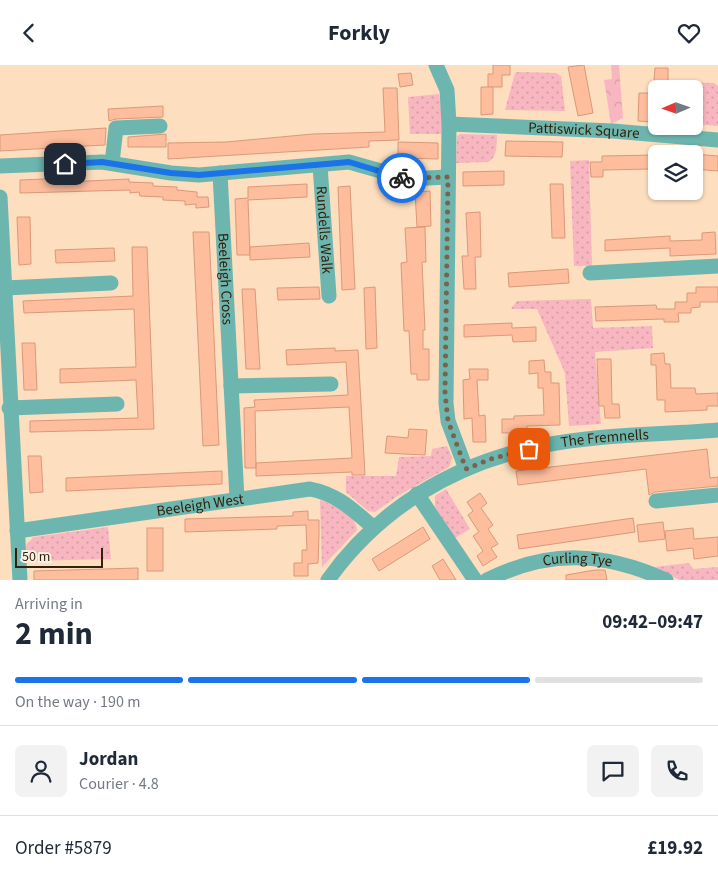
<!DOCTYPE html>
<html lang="en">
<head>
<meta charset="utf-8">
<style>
	body { margin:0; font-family:"Source Sans 3",sans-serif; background:#f2f2f3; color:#1f2937; height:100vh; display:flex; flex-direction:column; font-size:19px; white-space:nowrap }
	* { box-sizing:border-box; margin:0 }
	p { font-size:16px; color:#747a83 }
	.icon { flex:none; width:28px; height:28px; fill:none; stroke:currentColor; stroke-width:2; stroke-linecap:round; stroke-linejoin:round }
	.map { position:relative; height:515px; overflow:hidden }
	.panel { display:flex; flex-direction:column; background:#fff; flex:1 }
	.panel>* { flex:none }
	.needle { width:32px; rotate:268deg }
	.tools { position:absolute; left:648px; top:15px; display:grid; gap:10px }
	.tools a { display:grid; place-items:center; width:55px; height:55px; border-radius:8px; background:#fff; box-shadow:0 1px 4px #0004; font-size:25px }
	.scale { position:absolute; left:15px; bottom:12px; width:88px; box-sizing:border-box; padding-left:5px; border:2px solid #34210b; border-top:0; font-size:14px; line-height:18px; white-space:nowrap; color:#34210b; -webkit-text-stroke:4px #faefe5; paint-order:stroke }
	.pin { position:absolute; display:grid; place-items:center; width:42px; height:42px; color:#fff; margin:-21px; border-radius:10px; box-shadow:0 2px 8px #0006 }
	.courier { position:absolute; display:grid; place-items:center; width:50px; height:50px; margin:-25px; border:4px solid #1a73e8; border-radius:50%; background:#fff; color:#222; box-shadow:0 1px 6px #0007 }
	.headline em { font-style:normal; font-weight:700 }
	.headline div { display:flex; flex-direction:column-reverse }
	.headline { display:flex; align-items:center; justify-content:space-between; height:85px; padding:0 15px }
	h1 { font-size:32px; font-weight:700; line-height:38px }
	.bar { display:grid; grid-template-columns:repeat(4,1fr); gap:8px 5px; align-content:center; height:60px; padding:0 15px }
	.bar i { height:6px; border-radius:4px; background:#e0e1e3 }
	.bar .on { background:#1a73e8 }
	.bar p { grid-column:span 4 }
	.line { display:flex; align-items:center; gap:12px; padding:0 15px; border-top:1px solid #e0e1e3 }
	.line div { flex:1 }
	.round { display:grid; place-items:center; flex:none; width:52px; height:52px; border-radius:8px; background:#f2f2f3 }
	header { display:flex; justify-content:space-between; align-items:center; height:65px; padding:0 15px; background:#fff; font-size:22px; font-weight:700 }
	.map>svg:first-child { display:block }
	.grass { fill:url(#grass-dots) }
	.forest { fill:url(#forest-crowns) }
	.building { fill:#febe9e; stroke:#da9979; fill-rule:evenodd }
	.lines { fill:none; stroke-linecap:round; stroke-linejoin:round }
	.minor { stroke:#6cb6af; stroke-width:15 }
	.done { stroke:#7a634a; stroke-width:5; stroke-dasharray:0 9 }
	.route { stroke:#1a73e8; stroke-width:6 }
	.labels { text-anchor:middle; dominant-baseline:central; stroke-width:4; stroke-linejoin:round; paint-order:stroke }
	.street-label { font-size:15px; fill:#34210b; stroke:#faefe5 }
</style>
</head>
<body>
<header><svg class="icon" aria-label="back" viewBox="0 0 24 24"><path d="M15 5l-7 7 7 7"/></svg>Forkly<svg class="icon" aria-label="heart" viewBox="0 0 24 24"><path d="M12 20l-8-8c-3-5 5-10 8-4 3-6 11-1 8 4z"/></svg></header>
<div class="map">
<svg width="718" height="515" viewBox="0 0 718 515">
	<defs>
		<pattern id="grass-dots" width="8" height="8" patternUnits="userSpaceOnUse" patternTransform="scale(1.25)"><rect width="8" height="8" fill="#f8b6c1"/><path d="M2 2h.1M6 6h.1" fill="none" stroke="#d59ca4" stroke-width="1.8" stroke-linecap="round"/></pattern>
		<pattern id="forest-crowns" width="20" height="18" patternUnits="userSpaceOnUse" patternTransform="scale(1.25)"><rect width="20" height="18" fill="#f8b6c1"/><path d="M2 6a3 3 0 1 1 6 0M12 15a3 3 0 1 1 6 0" fill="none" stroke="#d59ca4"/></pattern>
	</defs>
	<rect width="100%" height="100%" fill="#fddebe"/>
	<g class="grass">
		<polygon points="518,7 556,8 561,11 565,46 505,45 515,8"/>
		<polygon points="675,17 714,18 718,21 718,61 694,59 694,24 674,24"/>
		<polygon points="439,29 442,51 441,69 410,69 408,32"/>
		<path d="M460 69 497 70C496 80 498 92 488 97L456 98 457 71Z"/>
		<polygon points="589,95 592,201 574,201 570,96"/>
		<polygon points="591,234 593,263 652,261 653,283 595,287 601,359 569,361 565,308 537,244 511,244 517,236"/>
		<polygon points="447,381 452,392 449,402 396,432 375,447 368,446 346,427 346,411 396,411 399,392 431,391 432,384"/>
		<polygon points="446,424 470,464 455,473 435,442 435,431"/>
		<path d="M320 435C334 440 355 448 357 465L322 502Z"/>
		<polygon points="108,462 111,494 27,496 26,480 34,472"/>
		<polygon points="689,498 693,504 718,502 718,515 680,515 655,502"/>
	</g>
	<polygon class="forest" points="611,0 619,0 623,53 611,59 604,15 612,14"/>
	<g class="building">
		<polygon points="493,0 510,0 510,10 502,10 502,22 488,22 488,9 493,9"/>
		<polygon points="584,0 593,48 578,51 568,2"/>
		<polygon points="655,3 668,3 668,17 654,16"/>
		<polygon points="411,8 413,20 400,22 398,9"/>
		<polygon points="481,22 493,22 493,49 481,50"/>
		<polygon points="383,23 397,23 399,75 369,76 369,82 168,94 168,78 226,77 313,69 385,67"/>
		<polygon points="639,28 654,28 653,57 638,56"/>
		<polygon points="163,41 163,52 116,54 109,56 108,44"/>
		<polygon points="106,63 105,80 0,86 0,70"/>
		<polygon points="166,69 166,82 128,82 128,72"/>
		<polygon points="506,76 563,77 562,92 505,91"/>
		<polygon points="398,77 438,78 438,94 398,93"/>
		<polygon points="694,89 718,91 718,106 694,104"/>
		<polygon points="656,90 656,101 650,101 650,104 603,105 603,112 591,112 590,97 602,97 602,91"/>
		<polygon points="504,106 504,120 463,121 463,107"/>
		<polygon points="67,113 67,117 129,114 129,117 153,118 153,121 177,122 177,125 197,127 197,132 208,132 209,142 196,143 196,139 185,140 185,136 163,135 163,132 140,131 139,127 130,128 130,125 20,128 20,115"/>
		<polygon points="307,119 307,132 248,135 250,190 237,190 235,134 248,133 248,122"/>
		<polygon points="550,119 563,119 565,173 552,173"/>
		<polygon points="350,121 355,224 342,225 338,122"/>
		<polygon points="430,126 431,161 417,162 415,127"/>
		<polygon points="480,147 481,192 475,192 476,224 464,224 462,191 468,191 466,148"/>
		<polygon points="17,152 30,152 31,199 19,200"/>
		<polygon points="425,162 426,197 422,197 425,265 423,265 423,284 429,284 429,315 417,315 417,309 411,309 409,266 404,266 401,198 407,197 405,163"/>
		<polygon points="193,167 209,167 219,380 203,381"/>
		<polygon points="715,167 716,189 670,191 670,183 605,186 605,175 670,171 670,176 702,175 702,168"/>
		<polygon points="309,178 310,192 250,195 250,182"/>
		<polygon points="132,182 147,182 154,364 30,367 30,356 138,353 136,315 60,318 60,304 136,302 134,244 24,248 23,236 133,231"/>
		<polygon points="114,183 115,196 56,198 55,185"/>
		<polygon points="568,204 569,218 509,222 508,208"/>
		<polygon points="319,222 320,234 278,235 277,223"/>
		<polygon points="375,222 377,283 366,284 364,223"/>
		<polygon points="696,222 718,222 718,237 700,237 700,242 691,243 691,248 678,248 679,257 664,257 664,254 596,256 595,242 656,240 657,244 675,244 675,237 687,237 687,228 696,228"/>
		<polygon points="242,224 255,224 260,304 246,304"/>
		<polygon points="512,258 512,263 536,262 536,276 513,277 512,270 464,272 464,260"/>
		<polygon points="22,278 35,278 37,325 24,325"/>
		<path d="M335 283V286L358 285 365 410H352V407L256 411V403H245L244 343 255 342 254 335 348 330 346 297 287 300 286 285ZM349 342 352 393 256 398V403L255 346Z"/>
		<polygon points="664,288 665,299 670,299 671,323 695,323 696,329 718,328 718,341 707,341 707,345 665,347 665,335 657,335 656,300 651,300 651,289"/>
		<polygon points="597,294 611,294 612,339 619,339 620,353 605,353 604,341 599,341"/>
		<polygon points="544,295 545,307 551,307 551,318 559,318 560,360 527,361 527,364 517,364 517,368 502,368 502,354 514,354 514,351 544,350 543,323 538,323 538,308 529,309 529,296"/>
		<polygon points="469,304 488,304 488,315 477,315 479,351 485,350 486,377 473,377 472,353 464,354 463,315 470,314"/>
		<polygon points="409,364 427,365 425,390 385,388 387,371 408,373"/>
		<polygon points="707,384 710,413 718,412 718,421 655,427 649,430 646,404 518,420 516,406"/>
		<polygon points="28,391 41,391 43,427 30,428"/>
		<polygon points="222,406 222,419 66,426 66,413"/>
		<polygon points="480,428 487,438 481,443 493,460 488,464 498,479 491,483 497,492 483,501 477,491 483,486 473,471 479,467 468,450 473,446 467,437"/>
		<polygon points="308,446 308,455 319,455 319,470 318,498 308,499 308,511 294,511 294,498 302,498 302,485 307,485 306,460 277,461 277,464 185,467 185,454 293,451 293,447"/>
		<polygon points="633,453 635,467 519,484 517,470"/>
		<polygon points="663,457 665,474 639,477 637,460"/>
		<polygon points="423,462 430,474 379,506 372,494"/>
		<rect x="147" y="463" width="16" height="43"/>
		<polygon points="693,463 694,474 718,472 718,491 694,494 693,483 667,486 665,466"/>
		<polygon points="443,494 456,515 440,515 432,501"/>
		<polygon points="138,503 138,515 34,515 34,506"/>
		<polygon points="595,505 605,505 607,515 566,515 566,510"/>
	</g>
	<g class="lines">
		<g class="minor">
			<polyline points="436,0 447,25 449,59 446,338 448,356 466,404"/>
			<path id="s1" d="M449 59 613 66 718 75"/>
			<polyline points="112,98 116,63 160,61"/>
			<path id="s2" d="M320 100 329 231"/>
			<polyline points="0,101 102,97 171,108 199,110 349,97 409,114 447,112"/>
			<path id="s3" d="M220 108 237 434"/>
			<polyline points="0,132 20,515"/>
			<polyline points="590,208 718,201"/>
			<polyline points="5,223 111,218"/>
			<polyline points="231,321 331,319"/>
			<polyline points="9,343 117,339"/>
			<polyline points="417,429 475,515"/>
			<polyline points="656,436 718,430"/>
			<path id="s4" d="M17 466 310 424C337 429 353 445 373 462"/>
			<path id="s5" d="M328 515C379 443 455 398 541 381 598 369 660 370 718 365"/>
			<path id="s6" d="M487 515C549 484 604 487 666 515"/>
		</g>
	</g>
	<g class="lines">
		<polyline class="done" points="402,113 448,112 445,328 448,356 466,404 491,394 529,384"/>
		<polyline class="route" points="65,99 102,97 171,108 199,110 349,97 402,113"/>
	</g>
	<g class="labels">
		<g class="street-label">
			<text stroke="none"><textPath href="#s1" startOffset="135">Pattiswick Square</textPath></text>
			<text stroke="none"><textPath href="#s2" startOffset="65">Rundells Walk</textPath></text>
			<text stroke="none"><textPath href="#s3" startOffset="106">Beeleigh Cross</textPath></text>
			<text stroke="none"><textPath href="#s5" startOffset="322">The Fremnells</textPath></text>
			<text stroke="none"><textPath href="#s4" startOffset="185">Beeleigh West</textPath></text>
			<text stroke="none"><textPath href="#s6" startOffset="94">Curling Tye</textPath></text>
		</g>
	</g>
</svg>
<div class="tools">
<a><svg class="needle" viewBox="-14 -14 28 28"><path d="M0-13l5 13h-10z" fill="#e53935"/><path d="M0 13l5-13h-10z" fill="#747a83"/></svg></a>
<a><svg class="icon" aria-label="layers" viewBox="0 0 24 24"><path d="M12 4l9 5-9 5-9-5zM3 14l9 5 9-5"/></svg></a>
</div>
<div class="scale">50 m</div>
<div class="pin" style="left:529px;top:384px;background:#ea580c"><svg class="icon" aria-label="bag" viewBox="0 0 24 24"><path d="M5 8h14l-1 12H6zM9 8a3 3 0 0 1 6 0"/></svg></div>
<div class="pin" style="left:65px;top:99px;background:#1f2937"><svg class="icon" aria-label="home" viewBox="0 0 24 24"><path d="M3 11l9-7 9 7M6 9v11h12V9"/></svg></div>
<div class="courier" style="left:402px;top:113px"><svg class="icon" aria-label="bike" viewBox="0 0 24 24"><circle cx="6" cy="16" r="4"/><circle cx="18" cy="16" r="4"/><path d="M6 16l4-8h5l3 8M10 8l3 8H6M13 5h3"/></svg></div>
</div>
<section class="panel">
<div class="headline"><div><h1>2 min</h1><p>Arriving in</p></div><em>09:42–09:47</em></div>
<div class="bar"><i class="on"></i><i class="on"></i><i class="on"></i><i></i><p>On the way · 190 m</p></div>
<div class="line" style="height:90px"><a class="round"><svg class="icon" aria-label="person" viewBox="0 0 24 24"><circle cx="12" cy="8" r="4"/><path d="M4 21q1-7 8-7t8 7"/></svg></a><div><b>Jordan</b><p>Courier · 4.8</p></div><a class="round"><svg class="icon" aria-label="chat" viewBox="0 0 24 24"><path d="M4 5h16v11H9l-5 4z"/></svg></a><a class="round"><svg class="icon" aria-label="phone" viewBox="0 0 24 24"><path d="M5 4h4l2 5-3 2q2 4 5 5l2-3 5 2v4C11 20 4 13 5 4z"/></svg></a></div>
<div class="line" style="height:65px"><div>Order #5879</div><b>£19.92</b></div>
</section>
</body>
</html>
